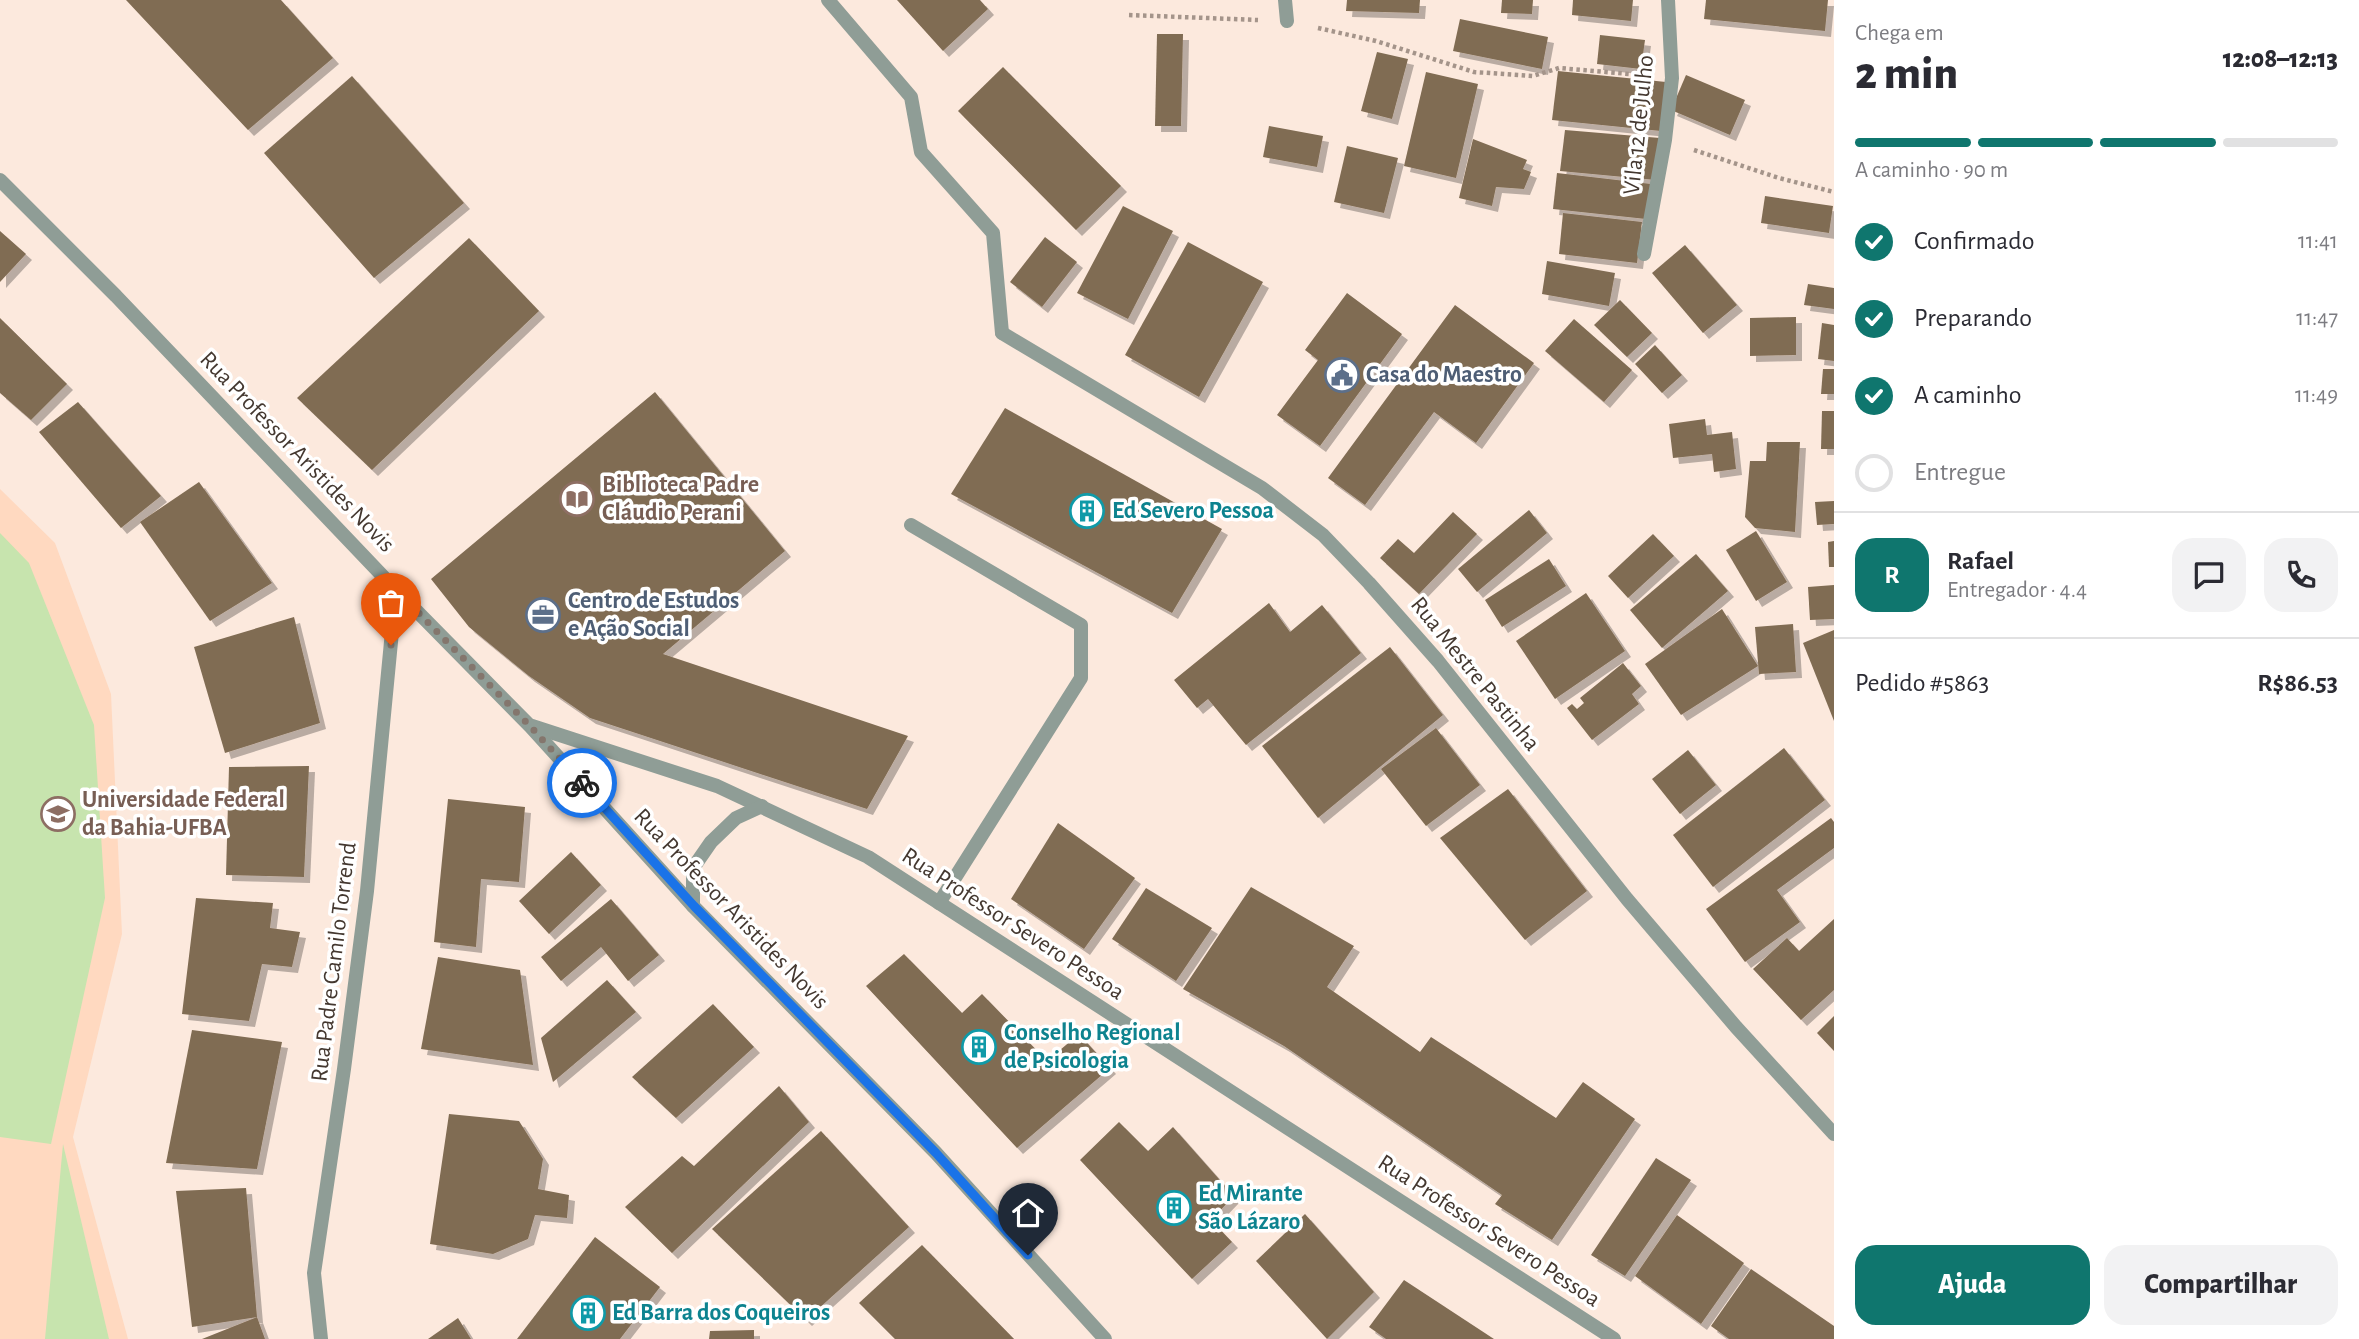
<!DOCTYPE html>
<html lang="pt">
<head>
<meta charset="utf-8">
<style>
	body { margin:0; font-family:"Alegreya Sans",sans-serif; background:#f2f2f3; color:#2b2b33; height:100vh; display:flex; flex-direction:column; font-size:26px; white-space:nowrap }
	* { box-sizing:border-box; margin:0 }
	p { font-size:23px; color:#7c7c81 }
	.icon { flex:none; width:38px; height:38px; fill:none; stroke:currentColor; stroke-width:2; stroke-linecap:round; stroke-linejoin:round }
	.map { position:relative; flex:1; overflow:hidden }
	.details { display:flex; flex-direction:column; background:#fff; width:525px }
	.details>* { flex:none }
	.pin { position:absolute; display:grid; place-items:center; width:60px; height:60px; color:#fff; margin:-72px -30px; border-radius:50% 50% 50% 0; rotate:-45deg; box-shadow:0 0 7px #0007 }
	.pin .icon { rotate:45deg }
	.courier { position:absolute; display:grid; place-items:center; width:70px; height:70px; margin:-35px; border:5px solid #1a73e8; border-radius:50%; background:#fff; color:#222; box-shadow:0 2px 9px #0007 }
	.overview em { font-style:normal; font-weight:800 }
	.overview div { display:flex; flex-direction:column-reverse }
	.overview { display:flex; align-items:center; justify-content:space-between; height:119px; padding:0 21px }
	h1 { font-size:46px; font-weight:800; line-height:52px }
	.bar { display:grid; grid-template-columns:repeat(4,1fr); gap:10px 7px; align-content:center; height:84px; padding:0 21px }
	.bar i { height:9px; border-radius:5px; background:#e1e1e2 }
	.bar .current { background:#0f766e }
	.bar p { grid-column:span 4 }
	.line { display:flex; align-items:center; gap:18px; padding:0 21px; border-top:2px solid #e1e1e2 }
	.line div { flex:1 }
	.round { display:grid; place-items:center; flex:none; width:74px; height:74px; border-radius:21px; background:#f2f2f3 }
	ol { padding:0 21px; list-style:none }
	li { display:flex; align-items:center; gap:21px; height:77px }
	li p { margin-inline-start:auto }
	li .icon { padding:7px; border-radius:50%; background:#0f766e; color:#fff; stroke-width:4 }
	li:last-child { color:#7c7c81 }
	li i { width:38px; height:38px; border:4px solid #e1e1e2; border-radius:50% }
	.cta { display:flex; gap:14px; margin-top:auto; padding:14px 21px }
	.cta a { flex:1; height:80px; border-radius:21px; background:#0f766e; color:#fff; font-size:28px; font-weight:800; line-height:80px; text-align:center }
	.cta a+a { background:#f2f2f3; color:#2b2b33 }
	main { display:flex; flex:1; min-height:0 }
	.map>svg:first-child { display:block }
	.built { fill:#ffd9c0 }
	.green { fill:#c7e4ae }
	.building { fill:#806c53; filter:url(#shadow) }
	.lines { fill:none; stroke-linecap:round; stroke-linejoin:round }
	.path { stroke:#a4948a; stroke-width:4.5; stroke-dasharray:3.5 3.5; stroke-linecap:butt }
	.service { stroke:#8f9d96; stroke-width:14 }
	.minor { stroke:#8f9d96; stroke-width:14 }
	.done { stroke:#84766d; stroke-width:7; stroke-dasharray:0 12.6 }
	.route { stroke:#1a73e8; stroke-width:9 }
	.labels { text-anchor:middle; dominant-baseline:central; stroke-width:7; stroke-linejoin:round; paint-order:stroke }
	.street-label { font-size:24px; fill:#443830; stroke:#fff }
	.service-label { font-size:24px; font-weight:bold; fill:#4e5e75; stroke:#fff; text-anchor:start }
	.education-label { font-size:24px; font-weight:bold; fill:#785e54; stroke:#fff; text-anchor:start }
	.culture-label { font-size:24px; font-weight:bold; fill:#0d838f; stroke:#fff; text-anchor:start }
</style>
</head>
<body>
<main>
<div class="map">
<svg width="1834" height="1339" viewBox="0 0 1834 1339">
	<defs>
		<filter id="shadow"><feDropShadow dx="6" dy="6" stdDeviation="0" flood-color="#0004"/></filter>
	</defs>
	<rect width="100%" height="100%" fill="#fce9dd"/>
	<polygon class="built" points="0,489 55,543 111,694 122,934 73,1137 128,1339 0,1339"/>
	<g class="green">
		<polygon points="0,533 29,563 94,725 105,898 51,1144 0,1137"/>
		<polygon points="63,1144 109,1339 45,1339"/>
	</g>
	<g class="building">
		<polygon points="126,0 281,0 333,58 248,130"/>
		<polygon points="897,0 980,0 988,9 943,51"/>
		<polygon points="1347,0 1420,0 1419,13 1346,11"/>
		<polygon points="1502,0 1533,0 1532,14 1501,13"/>
		<polygon points="1573,0 1633,0 1631,21 1572,15"/>
		<polygon points="1706,0 1828,0 1825,31 1704,19"/>
		<polygon points="1460,19 1548,37 1542,69 1453,51"/>
		<polygon points="1157,34 1183,34 1181,126 1155,126"/>
		<polygon points="1600,35 1645,40 1641,69 1597,64"/>
		<polygon points="1377,52 1408,59 1392,119 1361,111"/>
		<polygon points="1003,67 1121,186 1076,230 958,111"/>
		<polygon points="1558,71 1666,82 1661,131 1552,120"/>
		<polygon points="1426,72 1478,84 1456,178 1404,166"/>
		<polygon points="1686,75 1745,100 1730,135 1671,110"/>
		<polygon points="352,76 464,203 374,278 264,153"/>
		<polygon points="1269,126 1323,136 1317,167 1263,157"/>
		<polygon points="1565,130 1660,138 1656,180 1560,171"/>
		<polygon points="1473,139 1527,160 1523,169 1531,172 1524,189 1496,187 1492,206 1459,198"/>
		<polygon points="1347,146 1398,158 1384,213 1334,202"/>
		<polygon points="1557,173 1651,184 1646,219 1553,209"/>
		<polygon points="1765,196 1833,206 1829,233 1761,223"/>
		<polygon points="1123,206 1173,231 1128,319 1077,293"/>
		<polygon points="1563,213 1642,222 1637,263 1559,254"/>
		<polygon points="0,231 26,254 0,282"/>
		<polygon points="1045,237 1077,262 1042,307 1010,282"/>
		<polygon points="469,238 539,311 372,470 297,398"/>
		<polygon points="1188,242 1263,282 1199,397 1125,355"/>
		<polygon points="1685,245 1737,305 1703,333 1652,273"/>
		<polygon points="1547,261 1615,273 1609,306 1542,294"/>
		<polygon points="1808,284 1834,288 1834,309 1804,305"/>
		<polygon points="1347,293 1402,334 1320,446 1277,415 1318,360 1305,350"/>
		<polygon points="1620,300 1652,333 1627,357 1594,325"/>
		<polygon points="1455,305 1534,363 1476,443 1434,412 1365,505 1328,478"/>
		<polygon points="1796,317 1796,355 1750,356 1750,318"/>
		<polygon points="0,318 67,384 31,420 0,393"/>
		<polygon points="1574,319 1632,370 1604,402 1545,351"/>
		<polygon points="1822,323 1834,325 1834,361 1818,359"/>
		<polygon points="1655,345 1682,375 1662,393 1635,364"/>
		<polygon points="1823,369 1834,369 1834,394 1821,394"/>
		<polygon points="655,392 785,551 663,654 908,736 867,809 590,718 529,676 469,627 431,579"/>
		<polygon points="78,402 161,496 121,528 39,432"/>
		<polygon points="1005,408 1222,529 1172,613 951,494"/>
		<polygon points="1822,411 1834,411 1834,449 1821,449"/>
		<polygon points="1705,419 1707,435 1732,432 1736,469 1714,472 1712,454 1673,458 1669,424"/>
		<polygon points="1767,442 1800,442 1795,532 1755,528 1745,517 1750,461 1766,461"/>
		<polygon points="199,482 272,583 210,621 140,522"/>
		<polygon points="1834,501 1834,524 1817,525 1815,502"/>
		<polygon points="1529,510 1547,533 1477,592 1458,569"/>
		<polygon points="1453,512 1477,534 1419,594 1380,558 1398,539 1414,553"/>
		<polygon points="1756,531 1787,582 1756,601 1726,550"/>
		<polygon points="1653,534 1674,556 1628,598 1608,576"/>
		<polygon points="1834,541 1834,567 1829,567 1828,542"/>
		<polygon points="1696,554 1728,591 1662,648 1630,610"/>
		<polygon points="1549,559 1566,586 1502,627 1485,600"/>
		<polygon points="1834,585 1834,619 1810,620 1808,587"/>
		<polygon points="1586,593 1625,651 1555,699 1516,641"/>
		<polygon points="1269,603 1290,632 1322,605 1361,653 1246,745 1208,699 1197,708 1174,680"/>
		<polygon points="1722,609 1758,666 1681,715 1645,664"/>
		<polygon points="294,617 320,723 225,753 194,647"/>
		<polygon points="1793,624 1796,672 1759,674 1755,627"/>
		<polygon points="1834,630 1834,721 1803,643"/>
		<polygon points="1390,647 1443,715 1318,818 1262,746"/>
		<polygon points="1623,663 1641,686 1632,694 1639,704 1592,740 1567,708 1572,704 1577,709 1584,703 1580,698"/>
		<polygon points="1436,728 1480,785 1426,826 1381,769"/>
		<polygon points="1784,748 1825,800 1713,887 1673,835"/>
		<polygon points="1688,750 1716,785 1680,814 1652,779"/>
		<polygon points="309,766 304,877 226,875 229,767"/>
		<polygon points="1508,789 1587,891 1525,940 1440,838"/>
		<polygon points="448,799 525,807 519,882 481,879 476,947 434,942"/>
		<polygon points="1831,818 1834,822 1834,848 1777,890 1800,922 1745,962 1706,909"/>
		<polygon points="1058,823 1135,878 1084,949 1011,899"/>
		<polygon points="571,852 601,885 549,934 519,901"/>
		<polygon points="1251,887 1354,946 1327,987 1420,1052 1431,1037 1556,1118 1583,1082 1635,1119 1552,1240 1495,1204 1502,1195 1284,1046 1183,989"/>
		<polygon points="1146,888 1212,928 1176,981 1112,939"/>
		<polygon points="196,898 273,903 270,928 300,932 292,967 262,964 249,1021 182,1014"/>
		<polygon points="611,899 659,955 628,981 601,947 561,981 541,957"/>
		<polygon points="1834,919 1834,990 1801,1020 1753,969 1787,938 1799,951"/>
		<polygon points="904,954 962,1013 982,994 1047,1061 1079,1034 1110,1068 1017,1148 866,986"/>
		<polygon points="438,957 520,970 533,1065 421,1049"/>
		<polygon points="607,980 636,1012 553,1082 541,1038"/>
		<polygon points="713,1004 754,1047 676,1118 632,1077"/>
		<polygon points="1834,1016 1834,1051 1817,1033"/>
		<polygon points="192,1030 282,1042 257,1169 166,1163"/>
		<polygon points="779,1086 809,1122 672,1253 625,1207 682,1156 694,1166"/>
		<polygon points="449,1114 519,1121 543,1159 538,1189 569,1195 567,1218 535,1215 528,1239 493,1254 430,1244"/>
		<polygon points="1119,1122 1148,1151 1173,1127 1234,1196 1211,1220 1232,1242 1192,1279 1080,1160"/>
		<polygon points="821,1131 909,1227 806,1320 712,1229"/>
		<polygon points="1656,1158 1691,1180 1625,1276 1591,1255"/>
		<polygon points="246,1188 257,1317 265,1339 202,1339 257,1317 192,1327 176,1191"/>
		<polygon points="1305,1214 1374,1292 1327,1339 1256,1261"/>
		<polygon points="1677,1215 1744,1263 1701,1324 1635,1276"/>
		<polygon points="595,1237 660,1287 620,1339 517,1339"/>
		<polygon points="922,1245 1014,1339 895,1339 859,1303"/>
		<polygon points="1751,1269 1834,1326 1834,1339 1729,1339 1711,1326"/>
		<polygon points="1404,1280 1494,1339 1386,1339 1369,1327"/>
		<polygon points="458,1318 471,1339 428,1339"/>
		<polygon points="754,1330 754,1339 709,1339 710,1331"/>
	</g>
	<g class="lines">
		<g class="path">
			<polyline points="1129,15 1258,20"/>
			<polyline points="1318,28 1376,41 1474,72 1533,76 1559,68 1641,75"/>
			<polyline points="1694,150 1779,178 1834,192"/>
		</g>
		<g class="service">
			<polyline points="828,0 911,97 921,152 993,233 1002,333"/>
			<polyline points="911,525 1081,625 1081,678 939,903"/>
		</g>
		<g class="minor">
			<polyline points="1285,0 1287,21"/>
			<polyline points="0,180 116,296 396,590 530,726 693,906 936,1153 1105,1339"/>
			<polyline points="1644,254 1665,140 1672,78 1668,0"/>
			<polyline points="1002,333 1262,488 1323,535 1369,583 1438,661 1627,899 1736,1027 1834,1134"/>
			<polyline points="532,726 717,786 868,857 1614,1339"/>
			<polyline points="693,906 693,868 711,842 736,818 762,806"/>
			<polyline points="321,1339 314,1273 344,1069 367,891 396,590"/>
		</g>
	</g>
	<g class="lines">
		<polyline class="done" points="391,645 396,590 530,726 582,783"/>
		<polyline class="route" points="582,783 694,906 936,1153 1028,1255"/>
	</g>
	<defs>
		<g id="civic-ring" transform="scale(1.75)"><circle r="9.5" fill="#fff" stroke="#5c6f8a" stroke-width="1.5"/><path d="M-.6-6.5H3V-4.5H.6V-3L4-1V1h2V6H-6V1h2V-1L-.6-3ZM-1.2 2.5V6h2.4V2.5Z" fill="#5c6f8a"/></g>
		<g id="library-ring" transform="scale(1.75)"><circle r="9.5" fill="#fff" stroke="#8d6e63" stroke-width="1.5"/><path d="M-6-4Q-3-5.5-.7-3.5V5Q-3 3-6 4ZM6-4Q3-5.5 .7-3.5V5Q3 3 6 4Z" fill="#8d6e63"/></g>
		<g id="building-ring" transform="scale(1.75)"><circle r="9.5" fill="#fff" stroke="#0f9aa8" stroke-width="1.5"/><path d="M-4-6H4V6H1V3H-1V6H-4ZM-2.5-4.3h1.7v1.8h-1.7ZM.8-4.3h1.7v1.8H.8ZM-2.5-1h1.7V.8h-1.7ZM.8-1h1.7V.8H.8Z" fill="#0f9aa8"/></g>
		<g id="office-ring" transform="scale(1.75)"><circle r="9.5" fill="#fff" stroke="#5c6f8a" stroke-width="1.5"/><path d="M-6-3h4V-5.5h4V-3h4V5H-6ZM-1-4.5V-3h2v-1.5ZM-6 0V1H6V0Z" fill="#5c6f8a"/></g>
		<g id="university-ring" transform="scale(1.75)"><circle r="9.5" fill="#fff" stroke="#8d6e63" stroke-width="1.5"/><path d="M0-5L7-2L0 1L-7-2ZM-4 1L0 2.5L4 1V4Q0 6-4 4Z" fill="#8d6e63"/></g>
	</defs>
	<g fill-rule="evenodd">
		<use href="#civic-ring" x="1342" y="375"/>
		<use href="#library-ring" x="577" y="499"/>
		<use href="#building-ring" x="1087" y="511"/>
		<use href="#office-ring" x="543" y="615"/>
		<use href="#university-ring" x="58" y="814"/>
		<use href="#building-ring" x="979" y="1047"/>
		<use href="#building-ring" x="1174" y="1208"/>
		<use href="#building-ring" x="588" y="1313"/>
	</g>
	<g class="labels">
		<g class="street-label">
			<text transform="translate(1639 125) rotate(-84)">Vila 12 de Julho</text>
			<text transform="translate(297 452) rotate(46)">Rua Professor Aristides Novis</text>
			<text transform="translate(1475 674) rotate(51)">Rua Mestre Pastinha</text>
			<text transform="translate(731 909) rotate(46)">Rua Professor Aristides Novis</text>
			<text transform="translate(1013 924) rotate(33)">Rua Professor Severo Pessoa</text>
			<text transform="translate(334 962) rotate(-83)">Rua Padre Camilo Torrend</text>
			<text transform="translate(1489 1231) rotate(33)">Rua Professor Severo Pessoa</text>
		</g>
		<g class="service-label">
			<text x="1366" y="375">Casa do Maestro</text>
			<text x="568" y="601">Centro de Estudos<tspan x="568" dy="28">e Ação Social</tspan></text>
		</g>
		<g class="education-label">
			<text x="602" y="485">Biblioteca Padre<tspan x="602" dy="28">Cláudio Perani</tspan></text>
			<text x="82" y="800">Universidade Federal<tspan x="82" dy="28">da Bahia-UFBA</tspan></text>
		</g>
		<g class="culture-label">
			<text x="1112" y="511">Ed Severo Pessoa</text>
			<text x="1004" y="1033">Conselho Regional<tspan x="1004" dy="28">de Psicologia</tspan></text>
			<text x="1198" y="1194">Ed Mirante<tspan x="1198" dy="28">São Lázaro</tspan></text>
			<text x="612" y="1313">Ed Barra dos Coqueiros</text>
		</g>
	</g>
</svg>
<div class="pin" style="left:391px;top:645px;background:#ea580c"><svg class="icon" aria-label="bag" viewBox="0 0 24 24"><path d="M5 8h14l-1 12H6zM9 8a3 3 0 0 1 6 0"/></svg></div>
<div class="pin" style="left:1028px;top:1255px;background:#1f2937"><svg class="icon" aria-label="home" viewBox="0 0 24 24"><path d="M3 11l9-7 9 7M6 9v11h12V9"/></svg></div>
<div class="courier" style="left:582px;top:783px"><svg class="icon" aria-label="bike" viewBox="0 0 24 24"><circle cx="6" cy="16" r="4"/><circle cx="18" cy="16" r="4"/><path d="M6 16l4-8h5l3 8M10 8l3 8H6M13 5h3"/></svg></div>
</div>
<section class="details">
<div class="overview"><div><h1>2 min</h1><p>Chega em</p></div><em>12:08–12:13</em></div>
<div class="bar"><i class="current"></i><i class="current"></i><i class="current"></i><i></i><p>A caminho · 90 m</p></div>
<ol>
<li><svg class="icon" aria-label="check" viewBox="0 0 24 24"><path d="M5 12l5 5 9-10"/></svg>Confirmado<p>11:41</p></li>
<li><svg class="icon" aria-label="check" viewBox="0 0 24 24"><path d="M5 12l5 5 9-10"/></svg>Preparando<p>11:47</p></li>
<li><svg class="icon" aria-label="check" viewBox="0 0 24 24"><path d="M5 12l5 5 9-10"/></svg>A caminho<p>11:49</p></li>
<li><i></i>Entregue</li>
</ol>
<div class="line" style="height:126px"><b class="round" style="background:#0f766e;color:#fff">R</b><div><b>Rafael</b><p>Entregador · 4.4</p></div><a class="round"><svg class="icon" aria-label="chat" viewBox="0 0 24 24"><path d="M4 5h16v11H9l-5 4z"/></svg></a><a class="round"><svg class="icon" aria-label="phone" viewBox="0 0 24 24"><path d="M5 4h4l2 5-3 2q2 4 5 5l2-3 5 2v4C11 20 4 13 5 4z"/></svg></a></div>
<div class="line" style="height:91px"><div>Pedido #5863</div><b>R$86.53</b></div>
<div class="cta"><a>Ajuda</a><a>Compartilhar</a></div>
</section>
</main>
</body>
</html>
